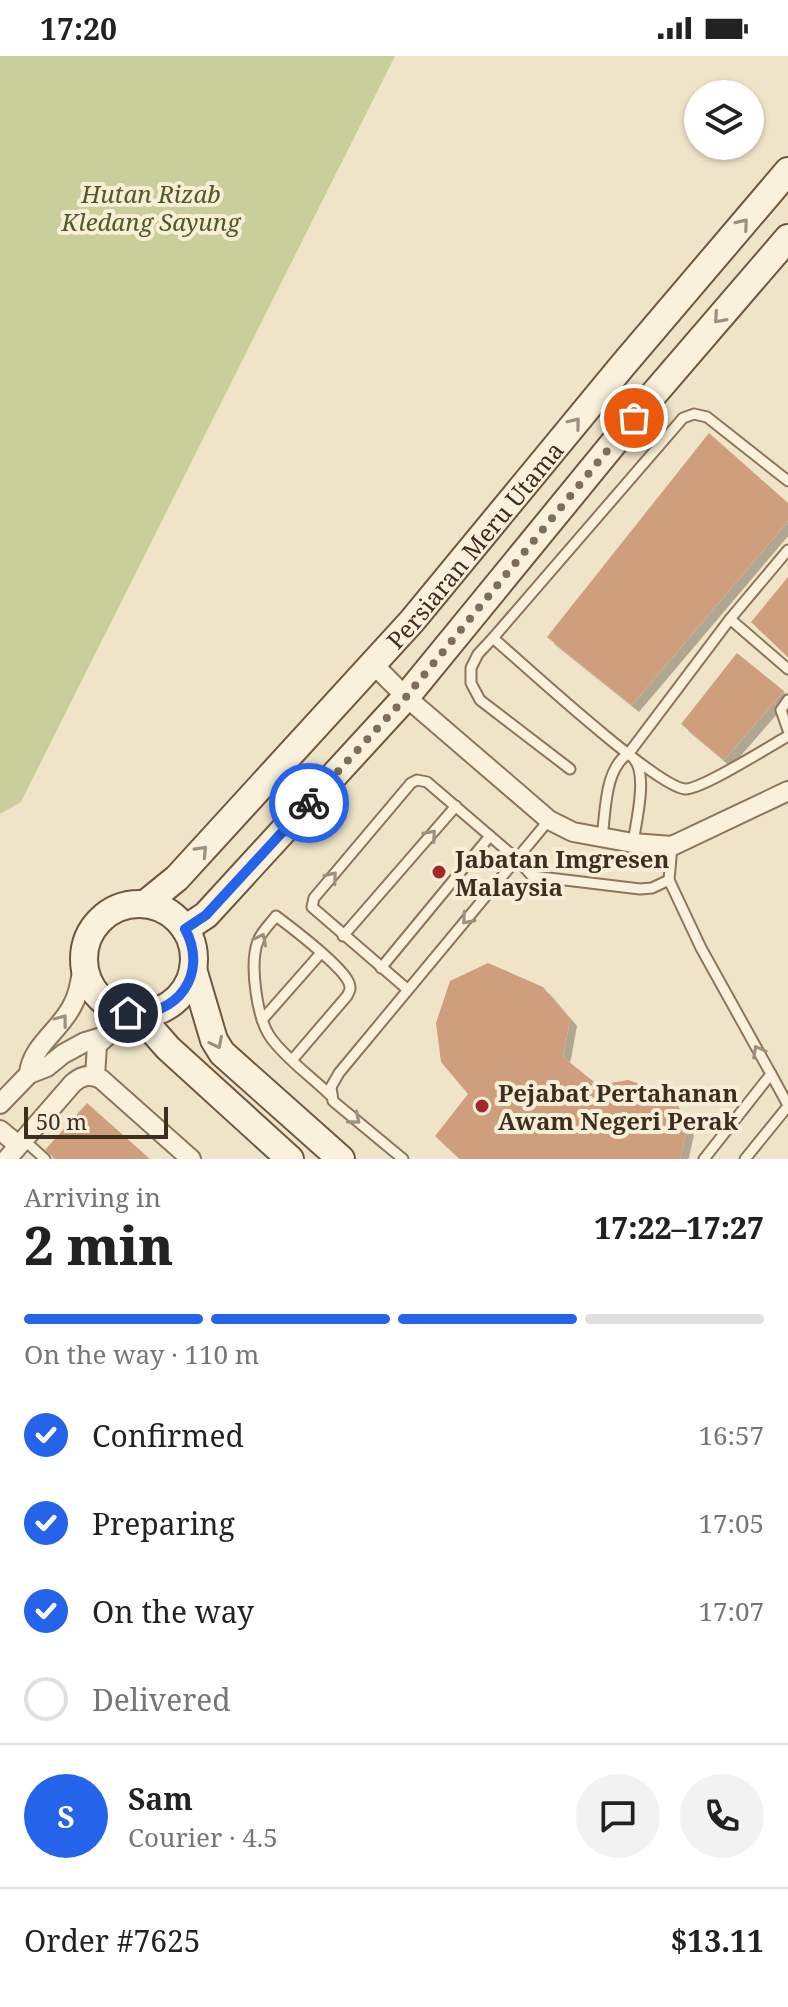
<!DOCTYPE html>
<html lang="en">
<head>
<meta charset="utf-8">
<style>
	body { margin:0; font-family:"Noto Serif",serif; background:#f2f2f2; color:#222; height:100vh; display:flex; flex-direction:column; font-size:30px; white-space:nowrap }
	* { box-sizing:border-box; margin:0 }
	p { font-size:26px; color:#767676 }
	.icon { flex:none; width:44px; height:44px; fill:none; stroke:currentColor; stroke-width:2; stroke-linecap:round; stroke-linejoin:round }
	.map { position:relative; height:1103px; overflow:hidden }
	.panel { display:flex; flex-direction:column; background:#fff; flex:1 }
	.panel>* { flex:none }
	.tools { position:absolute; left:684px; top:24px; display:grid; gap:16px }
	.tools a { display:grid; place-items:center; width:80px; height:80px; border-radius:50%; background:#fff; box-shadow:0 2px 6px #0004; font-size:40px }
	.scale { position:absolute; left:24px; bottom:20px; width:144px; box-sizing:border-box; padding-left:8px; border:4px solid #3d2e20; border-top:0; font-size:22px; line-height:28px; white-space:nowrap; color:#3d2e20; -webkit-text-stroke:6px #f7eed8; paint-order:stroke }
	.pin { position:absolute; display:grid; place-items:center; width:68px; height:68px; color:#fff; margin:-34px; border:4px solid #fff; border-radius:50%; box-shadow:0 2px 8px #0007 }
	.courier { position:absolute; display:grid; place-items:center; width:80px; height:80px; margin:-40px; border:6px solid #2563eb; border-radius:50%; background:#fff; color:#222; box-shadow:0 2px 10px #0007 }
	.head em { font-style:normal; font-weight:800 }
	.head div { display:flex; flex-direction:column-reverse }
	.head { display:flex; align-items:center; justify-content:space-between; height:136px; padding:0 24px }
	h1 { font-size:52px; font-weight:800; line-height:60px }
	.bar { display:grid; grid-template-columns:repeat(4,1fr); gap:12px 8px; align-content:center; height:96px; padding:0 24px }
	.bar i { height:10px; border-radius:6px; background:#e0e0e0 }
	.bar .selected { background:#2563eb }
	.bar p { grid-column:span 4 }
	.line { display:flex; align-items:center; gap:20px; padding:0 24px; border-top:2px solid #e0e0e0 }
	.line div { flex:1 }
	.round { display:grid; place-items:center; flex:none; width:84px; height:84px; border-radius:42px; background:#f2f2f2 }
	ol { padding:0 24px; list-style:none }
	li { display:flex; align-items:center; gap:24px; height:88px }
	li p { margin-inline-start:auto }
	li .icon { padding:8px; border-radius:50%; background:#2563eb; color:#fff; stroke-width:4 }
	li:last-child { color:#767676 }
	li i { width:44px; height:44px; border:4px solid #e0e0e0; border-radius:50% }
	.status { display:flex; justify-content:space-between; align-items:center; height:56px; padding:0 40px; background:#fff; direction:ltr }
	.status svg { height:22px; fill:currentColor }
	.map>svg:first-child { display:block }
	.green { fill:#c9cf9b }
	.building { fill:#cf9f7d; filter:url(#shadow) }
	.lines { fill:none; stroke-linecap:round; stroke-linejoin:round }
	.lane-casing { stroke:#8d765c; stroke-width:13 }
	.street-casing { stroke:#8d765c; stroke-width:22 }
	.secondary-casing { stroke:#6f573f; stroke-width:30 }
	.lane { stroke:#faf1dc; stroke-width:9 }
	.street { stroke:#faf1dc; stroke-width:18 }
	.secondary { stroke:#faf1dc; stroke-width:26 }
	.oneway { stroke:#9c907e }
	.done { stroke:#7c6e5b; stroke-width:8; stroke-dasharray:0 14.4 }
	.route { stroke:#2563eb; stroke-width:10 }
	.poi-dot { fill:#9e2a2b; stroke:#f7eed8; stroke-width:3 }
	.labels { text-anchor:middle; dominant-baseline:central; stroke-width:8; stroke-linejoin:round; paint-order:stroke }
	.park-label { font-size:24px; font-style:italic; fill:#4d5a26; stroke:#f7eed8 }
	.street-label { font-size:24px; fill:#3d2e20; stroke:#f7eed8 }
	.poi-label { font-size:24px; font-weight:bold; fill:#3d2e20; stroke:#f7eed8; text-anchor:start }
</style>
</head>
<body>
<div class="status"><b>17:20</b><svg viewBox="0 0 49 12"><path d="M0 12V9h3v3zM5 12V6h3v6zM10 12V3h3v9zM15 12V0h3v12zM26 1h20v11H26zM47 4h2v5h-2z"/></svg></div>
<div class="map">
<svg width="788" height="1103" viewBox="0 0 788 1103">
	<defs>
		<filter id="shadow"><feDropShadow dx="7" dy="7" stdDeviation="0" flood-color="#0004"/></filter>
	</defs>
	<rect width="100%" height="100%" fill="#f0e4c8"/>
	<polygon class="green" points="0,0 395,0 21,746 0,758"/>
	<g class="building">
		<polygon points="709,377 788,447 788,465 632,649 547,581"/>
		<polygon points="788,521 788,601 751,566"/>
		<polygon points="737,597 784,635 724,704 681,668"/>
		<polygon points="488,907 543,931 570,963 563,1001 598,1029 628,1024 668,1037 687,1072 680,1103 460,1103 435,1080 468,1038 441,1006 436,967 450,925"/>
		<polygon points="87,1047 150,1103 55,1103 45,1094"/>
	</g>
	<g class="lines">
		<g class="lane-casing">
			<g id="lane">
				<polyline points="730,563 788,613"/>
				<polyline points="493,582 683,362 694,358 707,361 788,425"/>
				<polyline points="788,644 781,654 788,674"/>
				<path d="M570 713 480 644 471 627V612L478 598 493 582C523 608 655 730 685 733 701 734 770 690 788 680"/>
				<path d="M602 781C606 755 604 713 629 697L730 563 788 494"/>
				<path d="M633 787C636 766 648 719 634 703"/>
				<polyline points="672,790 669,824 701,892 771,1018 704,1103"/>
				<polyline points="343,880 456,750"/>
				<polyline points="381,912 490,780"/>
				<polyline points="407,933 312,851 314,842 411,727 417,724 427,726 518,804 532,820 640,833 652,832 669,824"/>
				<polyline points="262,964 321,897"/>
				<path d="M293 1003 347 940C350 934 351 933 349 927 343 911 292 872 276 860 270 868 261 876 258 885 249 908 257 963 271 982 286 1003 312 1021 330 1039"/>
				<polyline points="771,1018 788,1049"/>
				<polyline points="24,1084 45,1103"/>
				<polyline points="403,1103 333,1045 331,1031 339,1017 549,764"/>
				<polyline points="745,1103 788,1050"/>
			</g>
		</g>
		<g class="street-casing">
			<g id="street">
				<polyline points="374,609 406,641 549,764 573,776 633,787 672,790 788,735"/>
				<path d="M29 1018C31 990 62 973 73 948 80 936 81 919 84 905"/>
				<polyline points="95,1020 97,989 108,979"/>
				<polyline points="0,1048 29,1018 47,1011 63,998 85,986 108,979 115,974 128,957"/>
				<polyline points="0,1074 18,1089"/>
				<path d="M7 1103 73 1027C82 1019 91 1018 101 1023L191 1103"/>
			</g>
		</g>
		<g class="secondary-casing">
			<g id="secondary">
				<path id="s1" d="M145 848 177 822 412 565 623 309 788 115"/>
				<circle cx="139" cy="903" r="55"/>
				<polyline points="185,873 206,859 406,641 653,339 788,182"/>
				<polyline points="193,913 214,984 222,997 341,1103"/>
				<polyline points="138,958 168,992 290,1103"/>
			</g>
		</g>
		<use href="#lane" class="lane"/>
		<use href="#street" class="street"/>
		<use href="#secondary" class="secondary"/>
	</g>
	<defs><path id="oneway-chevron" d="M-2-3.5L2.5 0L-2 3.5" fill="none" stroke-width="1.6" stroke-linecap="round" stroke-linejoin="round" transform="scale(2)"/></defs>
	<g class="oneway">
		<use href="#oneway-chevron" transform="translate(743 168) rotate(-50)"/>
		<use href="#oneway-chevron" transform="translate(719 262) rotate(131)"/>
		<use href="#oneway-chevron" transform="translate(575 367) rotate(-51)"/>
		<use href="#oneway-chevron" transform="translate(431 779) rotate(-49)"/>
		<use href="#oneway-chevron" transform="translate(202 795) rotate(-47)"/>
		<use href="#oneway-chevron" transform="translate(332 821) rotate(-50)"/>
		<use href="#oneway-chevron" transform="translate(467 863) rotate(131)"/>
		<use href="#oneway-chevron" transform="translate(261 883) rotate(-63)"/>
		<use href="#oneway-chevron" transform="translate(62 964) rotate(-53)"/>
		<use href="#oneway-chevron" transform="translate(217 987) rotate(63)"/>
		<use href="#oneway-chevron" transform="translate(758 995) rotate(-119)"/>
		<use href="#oneway-chevron" transform="translate(355 1063) rotate(40)"/>
	</g>
	<g class="lines">
		<polyline class="done" points="309,747 406,641 634,362"/>
		<path class="route" d="M128 957C178 962 209 917 185 873L206 859 309 747"/>
	</g>
	<g class="poi-dot">
		<circle cx="439" cy="816" r="8"/>
		<circle cx="482" cy="1050" r="8"/>
	</g>
	<g class="labels">
		<g class="park-label">
			<text x="151" y="137">Hutan Rizab<tspan x="151" dy="28">Kledang Sayung</tspan></text>
		</g>
		<g class="street-label">
			<text stroke="none"><textPath href="#s1" startOffset="488">Persiaran Meru Utama</textPath></text>
		</g>
		<g class="poi-label">
			<text x="455" y="802">Jabatan Imgresen<tspan x="455" dy="28">Malaysia</tspan></text>
			<text x="498" y="1036">Pejabat Pertahanan<tspan x="498" dy="28">Awam Negeri Perak</tspan></text>
		</g>
	</g>
</svg>
<div class="tools">
<a><svg class="icon" aria-label="layers" viewBox="0 0 24 24"><path d="M12 4l9 5-9 5-9-5zM3 14l9 5 9-5"/></svg></a>
</div>
<div class="scale">50 m</div>
<div class="pin" style="left:634px;top:362px;background:#ea580c"><svg class="icon" aria-label="bag" viewBox="0 0 24 24"><path d="M5 8h14l-1 12H6zM9 8a3 3 0 0 1 6 0"/></svg></div>
<div class="pin" style="left:128px;top:957px;background:#1f2937"><svg class="icon" aria-label="home" viewBox="0 0 24 24"><path d="M3 11l9-7 9 7M6 9v11h12V9"/></svg></div>
<div class="courier" style="left:309px;top:747px"><svg class="icon" aria-label="bike" viewBox="0 0 24 24"><circle cx="6" cy="16" r="4"/><circle cx="18" cy="16" r="4"/><path d="M6 16l4-8h5l3 8M10 8l3 8H6M13 5h3"/></svg></div>
</div>
<section class="panel">
<div class="head"><div><h1>2 min</h1><p>Arriving in</p></div><em>17:22–17:27</em></div>
<div class="bar"><i class="selected"></i><i class="selected"></i><i class="selected"></i><i></i><p>On the way · 110 m</p></div>
<ol>
<li><svg class="icon" aria-label="check" viewBox="0 0 24 24"><path d="M5 12l5 5 9-10"/></svg>Confirmed<p>16:57</p></li>
<li><svg class="icon" aria-label="check" viewBox="0 0 24 24"><path d="M5 12l5 5 9-10"/></svg>Preparing<p>17:05</p></li>
<li><svg class="icon" aria-label="check" viewBox="0 0 24 24"><path d="M5 12l5 5 9-10"/></svg>On the way<p>17:07</p></li>
<li><i></i>Delivered</li>
</ol>
<div class="line" style="height:144px"><b class="round" style="background:#2563eb;color:#fff">S</b><div><b>Sam</b><p>Courier · 4.5</p></div><a class="round"><svg class="icon" aria-label="chat" viewBox="0 0 24 24"><path d="M4 5h16v11H9l-5 4z"/></svg></a><a class="round"><svg class="icon" aria-label="phone" viewBox="0 0 24 24"><path d="M5 4h4l2 5-3 2q2 4 5 5l2-3 5 2v4C11 20 4 13 5 4z"/></svg></a></div>
<div class="line" style="height:104px"><div>Order #7625</div><b>$13.11</b></div>
</section>
</body>
</html>
